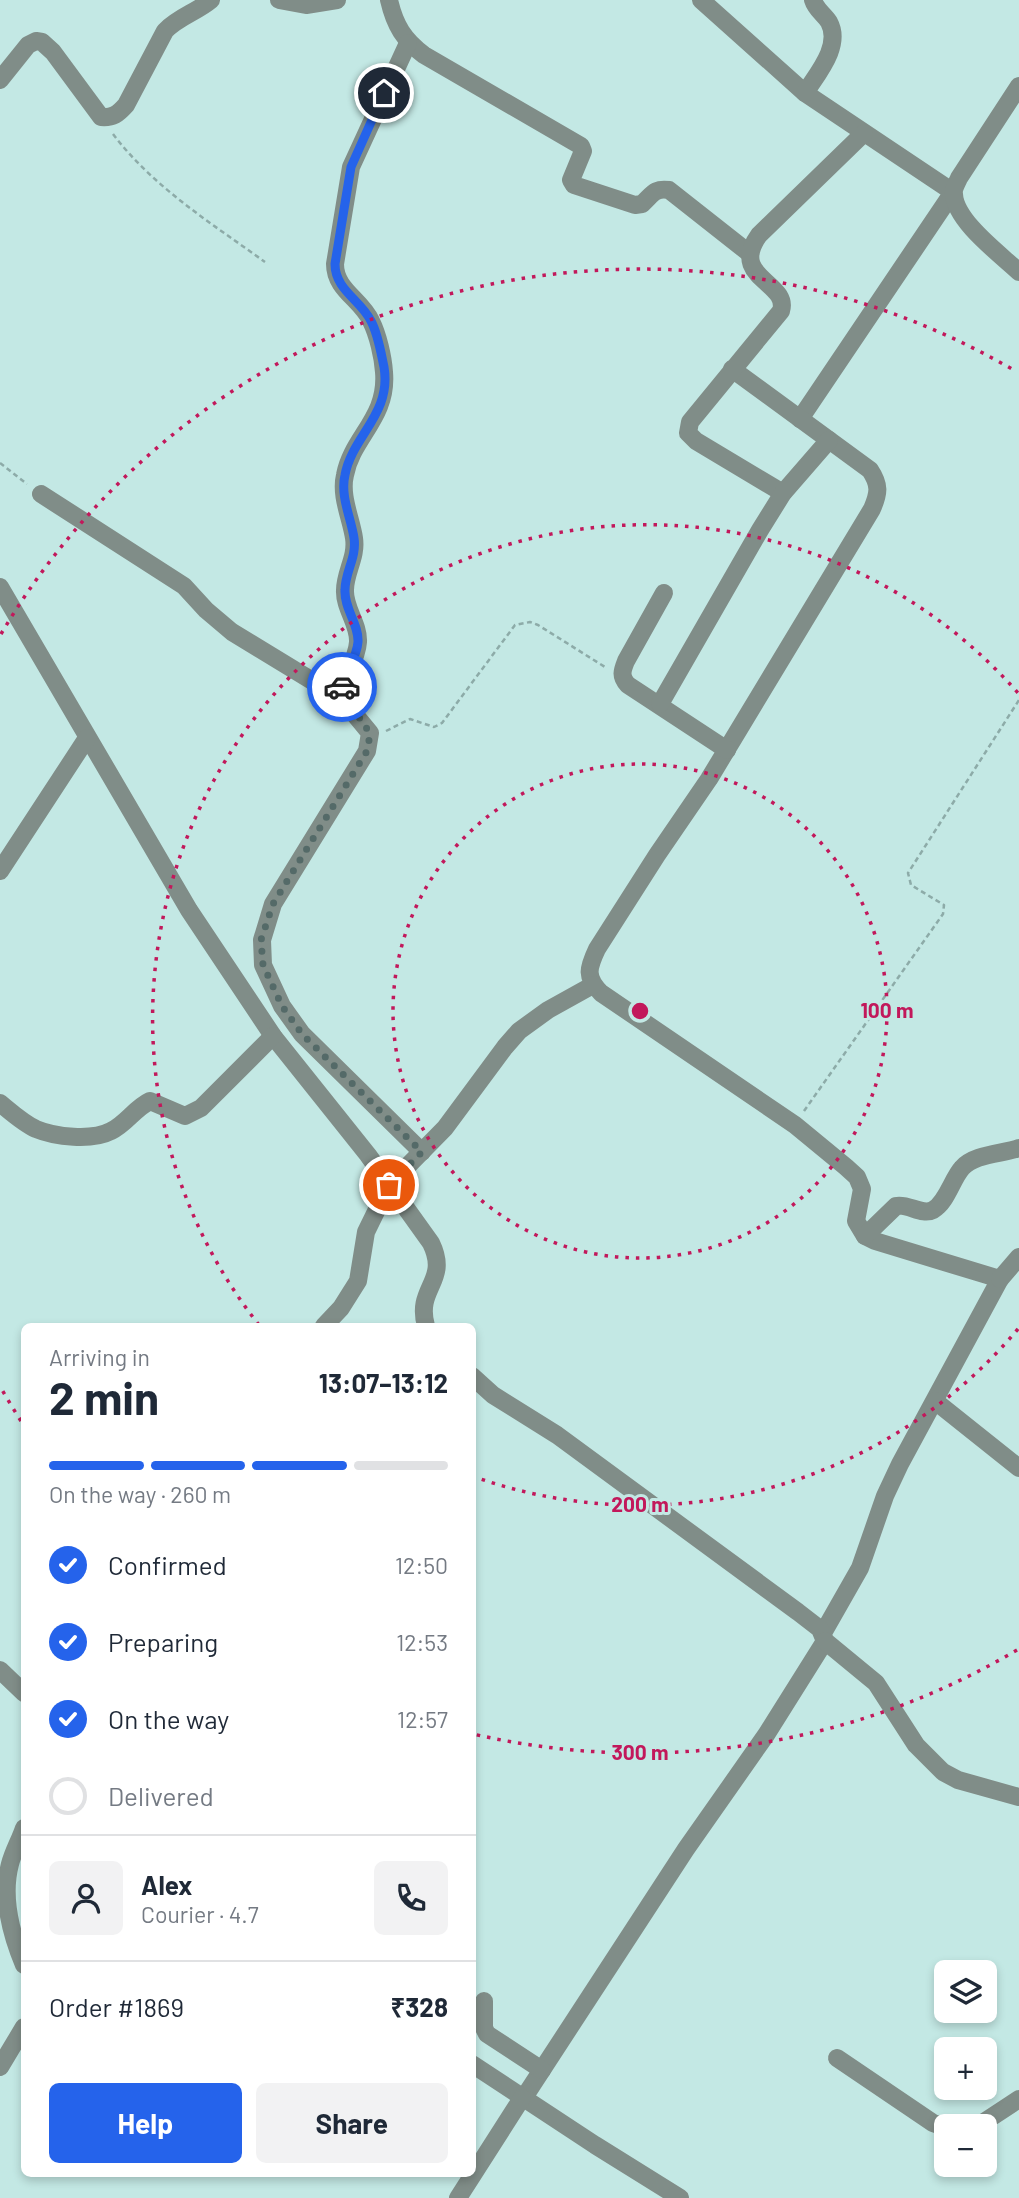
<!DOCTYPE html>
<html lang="en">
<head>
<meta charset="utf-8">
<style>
	body { margin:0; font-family:Barlow,sans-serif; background:#f2f2f3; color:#1f2937; height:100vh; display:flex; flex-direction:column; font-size:26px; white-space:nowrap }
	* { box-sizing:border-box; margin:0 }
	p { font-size:23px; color:#747a83 }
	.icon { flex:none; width:38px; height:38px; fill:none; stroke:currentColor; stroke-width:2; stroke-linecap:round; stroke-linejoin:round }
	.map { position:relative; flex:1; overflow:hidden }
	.panel { position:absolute; left:21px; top:1323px; width:455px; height:854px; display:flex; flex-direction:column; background:#fff; border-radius:10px; box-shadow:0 4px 10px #0003 }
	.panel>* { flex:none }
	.controls { position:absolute; left:934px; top:1960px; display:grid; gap:14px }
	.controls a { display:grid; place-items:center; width:63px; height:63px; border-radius:10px; background:#fff; box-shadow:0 4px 10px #0003; font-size:35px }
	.pin { position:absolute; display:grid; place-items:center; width:60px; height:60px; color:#fff; margin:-30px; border:4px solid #fff; border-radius:50%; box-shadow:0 2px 7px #0007 }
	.courier { position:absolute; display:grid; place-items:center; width:70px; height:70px; margin:-35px; border:5px solid #2563eb; border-radius:50%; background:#fff; color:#222; box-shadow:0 2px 9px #0007 }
	.headline em { font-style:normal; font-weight:700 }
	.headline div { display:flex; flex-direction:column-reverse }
	.headline { display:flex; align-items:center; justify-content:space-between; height:119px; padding:0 28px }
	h1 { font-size:46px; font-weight:700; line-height:52px }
	.bar { display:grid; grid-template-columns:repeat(4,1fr); gap:10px 7px; align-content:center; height:84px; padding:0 28px }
	.bar i { height:9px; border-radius:5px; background:#e0e1e3 }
	.bar .selected { background:#2563eb }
	.bar p { grid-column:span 4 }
	.line { display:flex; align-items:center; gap:18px; padding:0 28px; border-top:2px solid #e0e1e3 }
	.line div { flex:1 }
	.round { display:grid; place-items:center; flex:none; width:74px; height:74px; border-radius:10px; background:#f2f2f3 }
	ol { padding:0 28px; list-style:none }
	li { display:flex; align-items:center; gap:21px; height:77px }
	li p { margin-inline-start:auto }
	li .icon { padding:7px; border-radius:50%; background:#2563eb; color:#fff; stroke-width:4 }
	li:last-child { color:#747a83 }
	li i { width:38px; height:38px; border:4px solid #e0e1e3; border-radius:50% }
	.button { display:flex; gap:14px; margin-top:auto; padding:14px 28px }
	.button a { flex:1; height:80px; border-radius:10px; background:#2563eb; color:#fff; font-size:28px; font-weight:700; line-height:80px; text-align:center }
	.button a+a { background:#f2f2f3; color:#1f2937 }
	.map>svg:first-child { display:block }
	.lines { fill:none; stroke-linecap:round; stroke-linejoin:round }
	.path { stroke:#8daba8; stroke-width:2.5; stroke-dasharray:5 3.5; stroke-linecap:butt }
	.minor { stroke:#808d88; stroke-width:18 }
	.done { stroke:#546a68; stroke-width:7; stroke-dasharray:0 12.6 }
	.route { stroke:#2563eb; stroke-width:9 }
	.ring { fill:none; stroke:#c2185b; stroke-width:3.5; stroke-dasharray:3.5 7 }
	.centre { fill:#c2185b; stroke:#c3e8e4; stroke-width:3.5 }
	.ring-label { font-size:21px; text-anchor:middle; font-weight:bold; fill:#c2185b; stroke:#c3e8e4; stroke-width:6; stroke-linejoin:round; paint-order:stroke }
</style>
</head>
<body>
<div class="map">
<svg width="1019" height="2198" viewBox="0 0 1019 2198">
	<rect width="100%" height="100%" fill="#c3e8e4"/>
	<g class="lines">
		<g class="path">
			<path d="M113 134C153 187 211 223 265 262"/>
			<polyline points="0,463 27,484"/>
			<polyline points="386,731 410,719 434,727 442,723 515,625 530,622 538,625 605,667"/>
			<polyline points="804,1111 943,914 944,905 911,885 908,873 1019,700"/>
		</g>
		<g class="minor">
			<polyline points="279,0 306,5 337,0"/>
			<path d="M389 0C395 26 404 40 424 55L581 146 583 151 571 180 574 185 635 205 642 204C653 194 654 188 669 190L749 253"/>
			<polyline points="701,0 805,93 953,192 800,419"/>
			<path d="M408 43 351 167 335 264C335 290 361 299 371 321 378 335 383 357 384 372 388 418 352 437 345 475 340 496 351 518 354 538 357 557 345 572 345 590 344 608 359 624 358 642 357 659 345 676 341 692L342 699 370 733 367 751 273 904 262 940 263 965 282 1006 302 1034 422 1152"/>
			<path d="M0 80 28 45 36 41 42 42 53 52 101 117C113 118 118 114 126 105L165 31C178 17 197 12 211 0"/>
			<path d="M1019 86 959 178C957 183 953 189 954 194 955 221 1000 254 1019 272"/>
			<path d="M805 93C817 74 842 46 829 22 824 14 816 10 813 0"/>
			<path d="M732 369 870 470C880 485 879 493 872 509L709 779 657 855 597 949C588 968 585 977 601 993L795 1125 846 1167 857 1177 862 1189 856 1221 865 1236 875 1241 1000 1279 900 1464 885 1496 860 1568 823 1633"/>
			<path d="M783 493 696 441 688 433 690 422 781 311C790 282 728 278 759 235L864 133"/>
			<polyline points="41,494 184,586 206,610 232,632 342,699"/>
			<path d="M0 587 189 910 273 1036 368 1155 431 1243C450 1282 415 1287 426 1326"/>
			<path d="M664 593 626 661C622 671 620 676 628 685L727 750"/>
			<polyline points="660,704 760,530 783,493 829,440"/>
			<polyline points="0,871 87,738"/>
			<path d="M0 1103C11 1112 23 1123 36 1129 55 1137 92 1141 111 1131 126 1124 135 1108 150 1101L185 1116 201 1108 273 1036"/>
			<path d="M865 1236 896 1206C908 1203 922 1216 933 1210 947 1202 952 1179 962 1168 974 1154 1002 1154 1019 1148"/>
			<polyline points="1000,1279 1019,1257"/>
			<polyline points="324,1326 341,1308 358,1281 366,1232 389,1185 445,1128 505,1047 519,1031 548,1010 593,985"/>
			<polyline points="472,1376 493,1395 557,1435 798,1612 820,1629 825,1641 766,1735 686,1849 523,2099"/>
			<polyline points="935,1401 1019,1468"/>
			<polyline points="825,1641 876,1683 916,1745 943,1772 958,1780 1019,1797"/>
			<polyline points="0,1670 24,1693"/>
			<path d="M24 1828C20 1840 13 1852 10 1864 1 1898 11 1934 24 1965"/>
			<polyline points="484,2001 484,2028 487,2034 542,2070"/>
			<polyline points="837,2058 933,2123 947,2128"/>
			<polyline points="472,2064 595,2145 680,2198"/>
			<polyline points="0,2067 24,2027"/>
			<polyline points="978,2126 1019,2099"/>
			<polyline points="458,2198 522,2098"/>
		</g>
	</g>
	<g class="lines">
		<path class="done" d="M342 687V699C357 717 375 726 367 751L273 904 261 940 263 965 282 1006 302 1034 422 1152 389 1185"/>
		<path class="route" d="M342 687C346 672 357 657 358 642 359 624 344 609 345 590 345 572 357 557 354 538 351 518 340 496 345 475 352 436 392 414 384 367 381 353 378 334 371 321 361 300 335 290 335 264L351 167 384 93"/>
	</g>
	<g class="ring">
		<circle cx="640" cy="1011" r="247"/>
		<path d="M1018 1329A494 494 0 0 1 475 1477M259 1325A494 494 0 0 1 1018 693"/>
		<path d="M1017 1650A742 742 0 0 1 473 1734M21 1421A742 742 0 0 1 1 1388M1 634A742 742 0 0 1 1017 372"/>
	</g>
	<circle cx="640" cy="1011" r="10" class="centre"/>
	<g class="ring-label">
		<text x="887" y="1018">100 m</text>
		<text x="640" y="1512">200 m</text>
		<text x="640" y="1760">300 m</text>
	</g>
</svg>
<div class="controls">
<a><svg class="icon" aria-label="layers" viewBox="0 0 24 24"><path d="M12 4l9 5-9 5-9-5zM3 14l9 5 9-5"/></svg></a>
<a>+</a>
<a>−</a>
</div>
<div class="pin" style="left:389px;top:1185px;background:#ea580c"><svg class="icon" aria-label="bag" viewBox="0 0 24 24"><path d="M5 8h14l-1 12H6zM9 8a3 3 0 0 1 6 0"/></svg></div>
<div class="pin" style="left:384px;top:93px;background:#1f2937"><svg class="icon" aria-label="home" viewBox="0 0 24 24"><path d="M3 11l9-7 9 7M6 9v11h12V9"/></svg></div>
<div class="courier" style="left:342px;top:687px"><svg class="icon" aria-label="car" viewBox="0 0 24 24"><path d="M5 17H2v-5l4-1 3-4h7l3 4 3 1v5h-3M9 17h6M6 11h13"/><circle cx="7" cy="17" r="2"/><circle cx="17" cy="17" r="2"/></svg></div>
<section class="panel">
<div class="headline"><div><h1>2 min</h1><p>Arriving in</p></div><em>13:07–13:12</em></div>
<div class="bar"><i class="selected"></i><i class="selected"></i><i class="selected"></i><i></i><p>On the way · 260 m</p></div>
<ol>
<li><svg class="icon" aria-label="check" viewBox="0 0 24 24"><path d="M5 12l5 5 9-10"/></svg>Confirmed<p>12:50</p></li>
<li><svg class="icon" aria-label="check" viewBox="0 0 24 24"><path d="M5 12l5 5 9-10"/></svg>Preparing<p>12:53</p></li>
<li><svg class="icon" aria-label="check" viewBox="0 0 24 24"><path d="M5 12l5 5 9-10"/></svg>On the way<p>12:57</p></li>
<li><i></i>Delivered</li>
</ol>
<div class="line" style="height:126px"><a class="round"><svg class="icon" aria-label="person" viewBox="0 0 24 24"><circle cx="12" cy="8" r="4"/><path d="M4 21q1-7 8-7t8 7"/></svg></a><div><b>Alex</b><p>Courier · 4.7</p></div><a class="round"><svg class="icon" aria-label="phone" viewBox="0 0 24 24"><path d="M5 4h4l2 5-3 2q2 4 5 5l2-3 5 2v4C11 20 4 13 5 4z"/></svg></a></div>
<div class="line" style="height:91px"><div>Order #1869</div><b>₹328</b></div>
<div class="button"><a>Help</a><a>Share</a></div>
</section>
</div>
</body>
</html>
